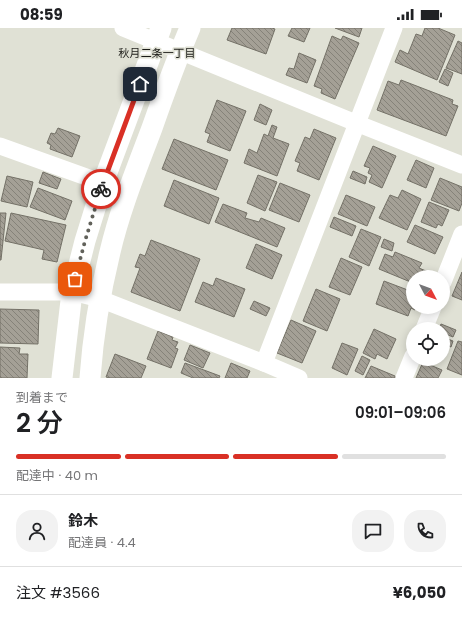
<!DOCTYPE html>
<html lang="ja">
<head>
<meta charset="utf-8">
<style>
	body { margin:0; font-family:Poppins,"Noto Sans JP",sans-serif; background:#f2f2f2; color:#202124; height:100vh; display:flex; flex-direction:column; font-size:15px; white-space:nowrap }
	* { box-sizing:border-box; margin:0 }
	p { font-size:13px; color:#757577 }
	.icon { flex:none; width:22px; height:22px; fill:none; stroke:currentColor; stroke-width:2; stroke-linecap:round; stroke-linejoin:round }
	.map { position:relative; height:350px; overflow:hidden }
	.side { display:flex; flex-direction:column; background:#fff; flex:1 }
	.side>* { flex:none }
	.needle { width:26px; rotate:131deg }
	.buttons { position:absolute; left:406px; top:242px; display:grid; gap:8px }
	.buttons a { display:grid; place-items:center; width:44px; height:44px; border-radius:50%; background:#fff; box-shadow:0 2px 10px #0003; font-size:20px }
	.pin { position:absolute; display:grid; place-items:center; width:34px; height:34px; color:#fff; margin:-17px; border-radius:8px; box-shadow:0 2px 6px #0006 }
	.courier { position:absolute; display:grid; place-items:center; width:40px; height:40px; margin:-20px; border:3px solid #d93025; border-radius:50%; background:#fff; color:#222; box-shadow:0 1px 5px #0007 }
	.summary em { font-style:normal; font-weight:600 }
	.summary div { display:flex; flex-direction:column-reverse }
	.summary { display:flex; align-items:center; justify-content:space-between; height:68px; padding:0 16px }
	h1 { font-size:26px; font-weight:600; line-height:30px }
	.bar { display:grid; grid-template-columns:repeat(4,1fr); gap:6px 4px; align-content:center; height:48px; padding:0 16px }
	.bar i { height:5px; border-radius:3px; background:#e0e0e0 }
	.bar .on { background:#d93025 }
	.bar p { grid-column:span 4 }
	.line { display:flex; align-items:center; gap:10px; padding:0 16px; border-top:1px solid #e0e0e0 }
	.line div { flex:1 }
	.round { display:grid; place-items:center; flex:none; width:42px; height:42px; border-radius:16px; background:#f2f2f2 }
	.status { display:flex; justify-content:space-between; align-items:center; height:28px; padding:0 20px; background:#fff; direction:ltr }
	.status svg { height:11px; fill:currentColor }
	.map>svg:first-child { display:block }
	.building { fill:url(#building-back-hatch); stroke:#747167 }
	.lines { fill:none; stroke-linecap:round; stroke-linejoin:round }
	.minor { stroke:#fff; stroke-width:17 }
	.tertiary { stroke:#fff; stroke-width:21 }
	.done { stroke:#61615a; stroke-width:4; stroke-dasharray:0 7.2 }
	.route { stroke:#d93025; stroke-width:5 }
	.labels { text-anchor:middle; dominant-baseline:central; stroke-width:3; stroke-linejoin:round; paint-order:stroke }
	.neighbourhood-label { font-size:11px; fill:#1c1c18; stroke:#e0e1d5 }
</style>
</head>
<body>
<div class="status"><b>08:59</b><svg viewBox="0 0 49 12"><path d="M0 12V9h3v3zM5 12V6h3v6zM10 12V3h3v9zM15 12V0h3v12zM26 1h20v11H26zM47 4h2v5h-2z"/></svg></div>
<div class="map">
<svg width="462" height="350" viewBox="0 0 462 350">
	<defs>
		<pattern id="building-back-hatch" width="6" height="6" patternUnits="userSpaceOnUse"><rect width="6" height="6" fill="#a4a096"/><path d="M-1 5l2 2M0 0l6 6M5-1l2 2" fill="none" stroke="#858279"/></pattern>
	</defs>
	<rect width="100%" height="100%" fill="#e0e1d5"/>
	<g class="building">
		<polygon points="232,0 272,0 275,1 266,26 227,12"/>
		<polygon points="292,0 310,0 304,14 288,8"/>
		<polygon points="335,0 362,0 359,9"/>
		<polygon points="425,0 438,0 455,7 437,52 395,34 400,22 408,26 416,6 422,8"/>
		<polygon points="332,8 341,12 343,8 359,15 335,71 321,65 322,61 314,58"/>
		<polygon points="458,13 462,15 462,46 446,40"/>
		<polygon points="299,25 316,32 307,55 286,47 289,40 294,41"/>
		<polygon points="445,41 453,45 448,58 439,54"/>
		<polygon points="401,52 453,72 452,76 458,78 446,108 377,82 388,53 399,57"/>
		<polygon points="217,72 246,83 230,123 207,114 210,106 205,104"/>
		<polygon points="260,76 272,82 266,97 254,92"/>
		<polygon points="272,97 277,99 273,110 289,116 277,148 244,135 249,121 257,125 264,106 268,108"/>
		<polygon points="58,100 80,108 72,129 50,121 51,117 47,115 51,105 55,106"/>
		<polygon points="314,101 336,110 319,152 297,143 300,135 295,133 305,109 310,111"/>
		<polygon points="174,111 228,132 216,162 162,141"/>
		<polygon points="373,118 396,128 382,160 369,154 372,147 368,145 370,140 364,138"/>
		<polygon points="416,132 434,140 426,160 407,152"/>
		<polygon points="353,143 367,149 365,156 350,150"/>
		<polygon points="43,144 61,151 57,161 39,155"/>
		<polygon points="258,147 277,154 265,183 247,175"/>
		<polygon points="7,148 33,154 27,179 1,173"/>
		<polygon points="440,150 462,159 462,175 459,183 431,172"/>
		<polygon points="174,152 219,170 209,196 164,178"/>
		<polygon points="280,155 310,167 299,194 269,182"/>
		<polygon points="38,160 72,173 65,192 30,179"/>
		<polygon points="402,162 421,171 407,202 379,190 390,167 398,170"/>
		<polygon points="346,167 375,179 367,198 338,186"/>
		<polygon points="429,174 449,182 442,198 438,196 436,200 421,194"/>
		<polygon points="223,176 247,185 245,190 259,194 261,190 285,200 277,219 215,194"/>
		<polygon points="0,185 6,185 1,232 0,232"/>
		<polygon points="11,185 66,197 57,234 42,231 44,222 5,213"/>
		<polygon points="334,189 356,198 352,208 330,199"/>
		<polygon points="415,197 443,209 435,226 407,214"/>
		<polygon points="361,201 381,209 369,238 349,229"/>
		<polygon points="384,211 394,215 392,223 381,219"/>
		<polygon points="151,212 200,231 180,283 131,264 140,240 135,239 140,226 145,228"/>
		<polygon points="256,216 282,227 272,251 246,240"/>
		<polygon points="395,224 422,235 419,240 433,246 432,249 413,249 413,255 379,241 385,226 393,229"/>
		<polygon points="341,230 362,239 350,267 329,259"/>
		<polygon points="462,244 462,272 452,268"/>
		<polygon points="216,250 245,261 234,289 195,274 203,254 213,258"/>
		<polygon points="384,253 413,264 413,279 416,279 415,282 411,280 408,288 376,276"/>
		<polygon points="316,261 340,271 327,303 303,293"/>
		<polygon points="254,273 270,280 266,288 250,281"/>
		<polygon points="0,281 39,282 38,316 0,315"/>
		<polygon points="291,292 316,303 302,335 277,325"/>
		<polygon points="441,296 456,302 453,309 443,305 443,301 439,301"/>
		<polygon points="374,301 396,311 387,331 377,326 375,331 363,325"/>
		<polygon points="158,303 173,309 172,312 178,314 175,320 178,321 171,340 147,331"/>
		<polygon points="443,309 453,313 451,319 443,316"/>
		<polygon points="458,313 462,314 462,347 447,341"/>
		<polygon points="342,315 358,321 347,347 332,340"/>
		<polygon points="190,317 210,325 203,340 184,332"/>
		<polygon points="0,319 20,320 19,326 28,326 27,350 0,350"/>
		<polygon points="115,326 146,338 141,350 110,350 106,349"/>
		<polygon points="362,328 370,332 363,347 355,343"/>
		<polygon points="423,334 442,342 438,350 416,350"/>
		<polygon points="185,335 220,348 219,350 193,350 181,345"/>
		<polygon points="231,335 250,343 247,350 225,350"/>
		<polygon points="371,338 395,348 395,350 365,350"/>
	</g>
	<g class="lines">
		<g class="minor">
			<polyline points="123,0 356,95 462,137"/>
			<polyline points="0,118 103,155"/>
			<polyline points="443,254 462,206"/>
			<polyline points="0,264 72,264 100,271 264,335 299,350"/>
			<polyline points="424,301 433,279"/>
			<polyline points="264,335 394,0"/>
			<polyline points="404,350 413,328"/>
		</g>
		<g class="tertiary">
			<polyline points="62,350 72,264 85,213 103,155 161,0"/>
			<path d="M90 350C93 308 100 265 110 224 120 181 137 140 152 100 164 66 176 33 190 0"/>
		</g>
	</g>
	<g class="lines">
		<polyline class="done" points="75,251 85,213 101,161"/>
		<polyline class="route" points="101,161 140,56"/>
	</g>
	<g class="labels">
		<g class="neighbourhood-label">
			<text x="157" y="25">秋月二条一丁目</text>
		</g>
	</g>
</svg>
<div class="buttons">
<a><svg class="needle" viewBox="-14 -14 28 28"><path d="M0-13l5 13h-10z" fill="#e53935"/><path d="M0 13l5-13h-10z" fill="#757577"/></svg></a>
<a><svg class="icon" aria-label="locate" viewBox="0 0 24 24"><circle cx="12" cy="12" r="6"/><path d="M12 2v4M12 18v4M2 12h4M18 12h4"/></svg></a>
</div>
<div class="pin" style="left:75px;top:251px;background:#ea580c"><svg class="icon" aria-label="bag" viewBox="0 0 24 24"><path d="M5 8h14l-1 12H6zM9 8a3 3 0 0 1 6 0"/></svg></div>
<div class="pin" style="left:140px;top:56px;background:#1f2937"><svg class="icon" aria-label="home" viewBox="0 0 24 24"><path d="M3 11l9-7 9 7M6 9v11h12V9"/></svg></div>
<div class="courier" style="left:101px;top:161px"><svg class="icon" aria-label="bike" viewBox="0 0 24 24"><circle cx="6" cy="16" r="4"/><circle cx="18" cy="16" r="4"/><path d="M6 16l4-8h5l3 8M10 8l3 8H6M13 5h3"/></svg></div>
</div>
<section class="side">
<div class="summary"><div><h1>2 分</h1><p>到着まで</p></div><em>09:01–09:06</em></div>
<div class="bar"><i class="on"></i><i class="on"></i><i class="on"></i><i></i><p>配達中 · 40 m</p></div>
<div class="line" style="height:72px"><a class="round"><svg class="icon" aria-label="person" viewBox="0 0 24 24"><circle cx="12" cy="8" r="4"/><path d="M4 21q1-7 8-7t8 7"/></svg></a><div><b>鈴木</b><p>配達員 · 4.4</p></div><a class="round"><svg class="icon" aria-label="chat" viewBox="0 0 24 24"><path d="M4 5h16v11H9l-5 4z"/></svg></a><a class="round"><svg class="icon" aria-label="phone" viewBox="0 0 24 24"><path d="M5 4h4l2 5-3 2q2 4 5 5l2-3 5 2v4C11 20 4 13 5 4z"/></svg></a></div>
<div class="line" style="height:52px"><div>注文 #3566</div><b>¥6,050</b></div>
</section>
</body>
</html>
